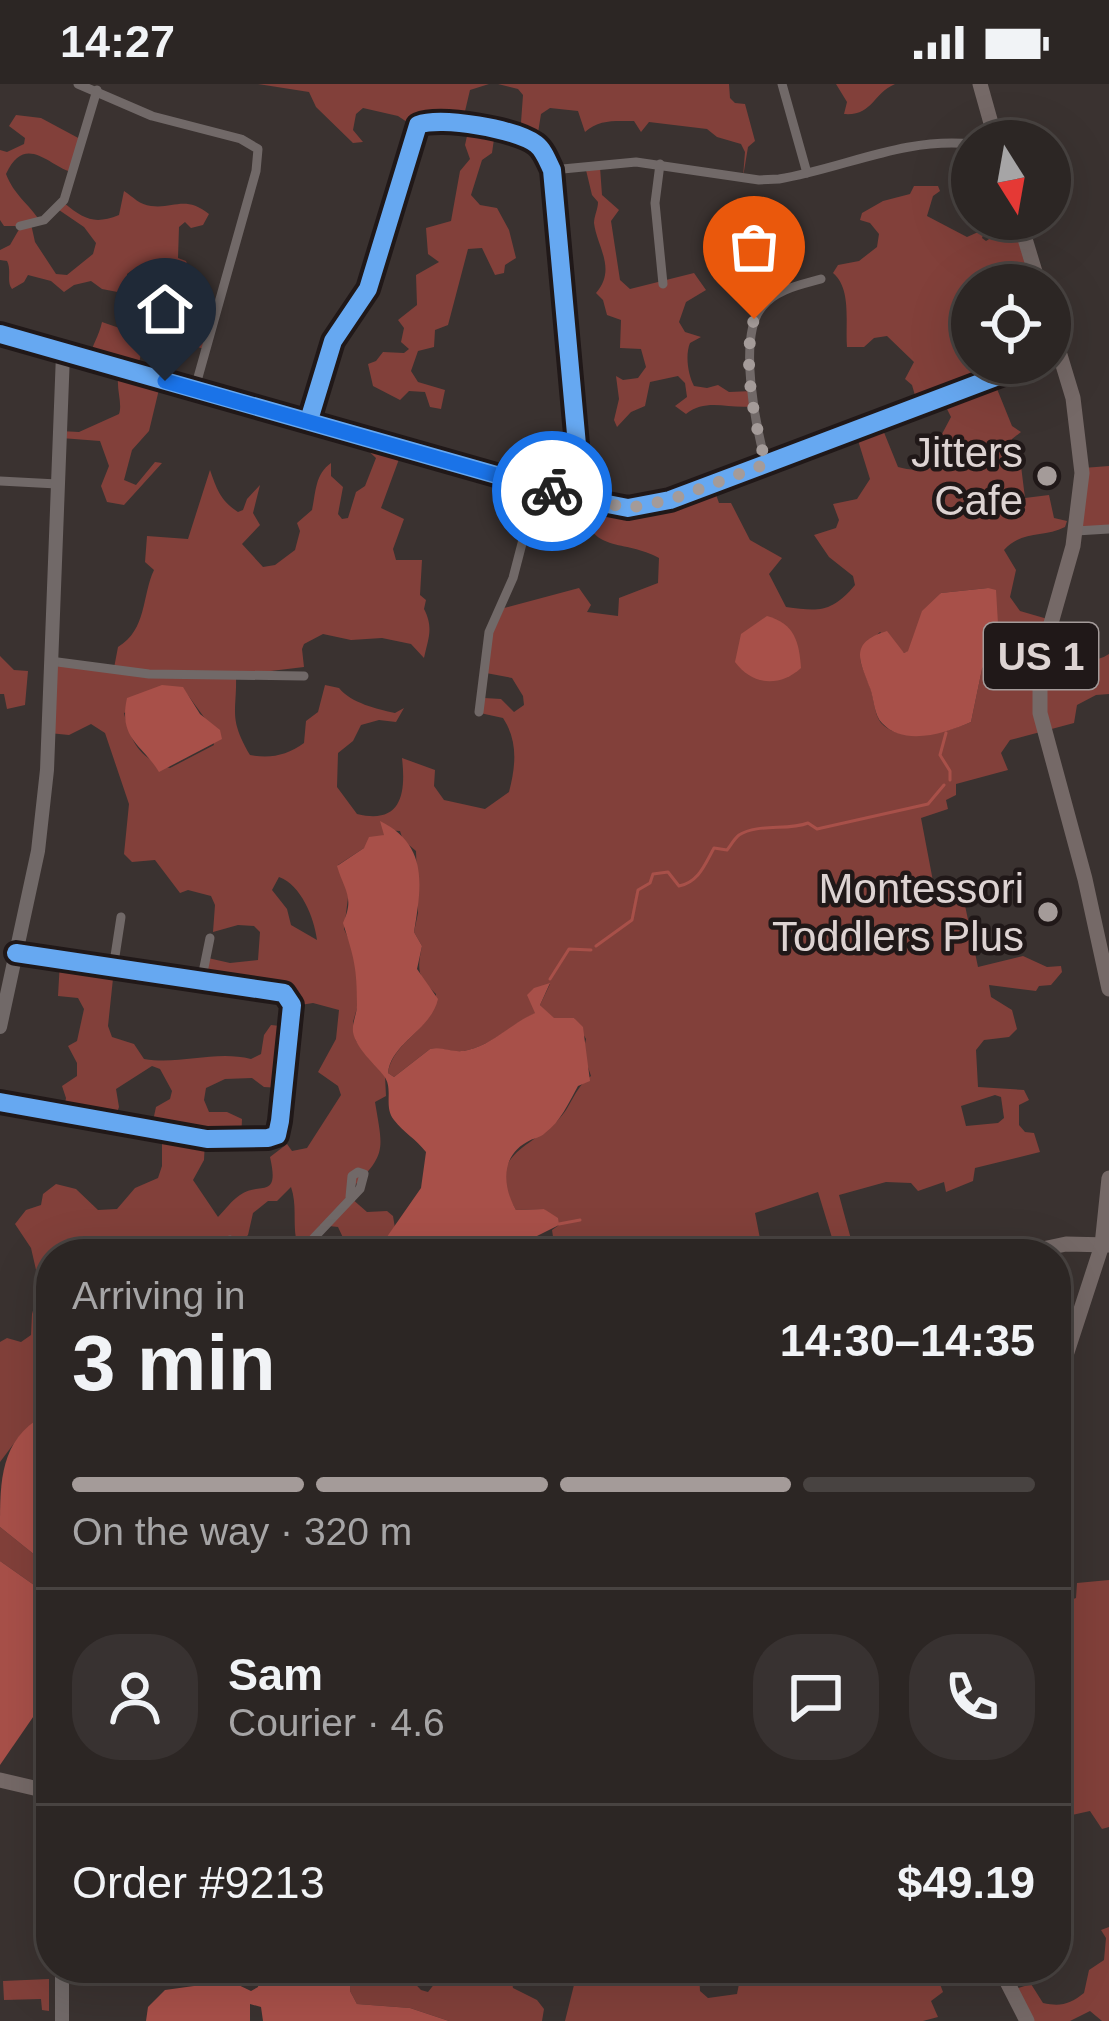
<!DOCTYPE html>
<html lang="en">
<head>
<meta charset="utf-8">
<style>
	body { margin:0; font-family:Arial,sans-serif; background:#383231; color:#f1f3f6; height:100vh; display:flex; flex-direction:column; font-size:45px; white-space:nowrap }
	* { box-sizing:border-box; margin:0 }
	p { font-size:39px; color:#a6a5a6 }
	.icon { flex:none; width:66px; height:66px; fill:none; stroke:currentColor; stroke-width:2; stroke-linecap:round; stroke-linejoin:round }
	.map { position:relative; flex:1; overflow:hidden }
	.sheet { position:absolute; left:36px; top:1155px; width:1035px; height:744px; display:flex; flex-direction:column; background:#2c2624; border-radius:48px; box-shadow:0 12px 48px #0002,0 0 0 3px #484341 }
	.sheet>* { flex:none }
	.needle { width:78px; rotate:169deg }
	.tools { position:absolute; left:951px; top:36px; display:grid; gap:24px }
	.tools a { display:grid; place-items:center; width:120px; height:120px; border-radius:50%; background:#2c2624; box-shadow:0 12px 48px #0002,0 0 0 3px #484341; font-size:60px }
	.pin { position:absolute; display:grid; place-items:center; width:102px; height:102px; color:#fff; margin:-123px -51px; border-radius:50% 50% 50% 0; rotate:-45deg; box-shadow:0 0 12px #0007 }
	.pin .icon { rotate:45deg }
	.courier { position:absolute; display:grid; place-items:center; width:120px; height:120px; margin:-60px; border:9px solid #1a73e8; border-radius:50%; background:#fff; color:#222; box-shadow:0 3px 15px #0007 }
	.summary em { font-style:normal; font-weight:700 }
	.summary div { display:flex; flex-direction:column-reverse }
	.summary { display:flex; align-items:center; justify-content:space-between; height:204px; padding:0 36px }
	h1 { font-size:78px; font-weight:700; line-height:90px }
	.bar { display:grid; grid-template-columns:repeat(4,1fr); gap:18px 12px; align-content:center; height:144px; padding:0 36px }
	.bar i { height:15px; border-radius:9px; background:#484341 }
	.bar .current { background:#a49b99 }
	.bar p { grid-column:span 4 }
	.line { display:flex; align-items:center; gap:30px; padding:0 36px; border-top:3px solid #484341 }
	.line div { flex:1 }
	.round { display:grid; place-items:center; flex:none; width:126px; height:126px; border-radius:48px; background:#383231 }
	.status { display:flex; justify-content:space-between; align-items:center; height:84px; padding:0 60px; background:#2c2624; direction:ltr }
	.status svg { height:33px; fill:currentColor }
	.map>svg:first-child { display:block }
	.green { fill:#82403a; fill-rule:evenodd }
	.water { fill:#a85049 }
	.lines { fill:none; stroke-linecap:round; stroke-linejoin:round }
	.stream { stroke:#a85049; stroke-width:3 }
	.street { stroke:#716968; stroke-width:9 }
	.secondary { stroke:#716968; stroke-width:14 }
	.primary { stroke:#756967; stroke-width:15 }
	.cycleway-casing { stroke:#201818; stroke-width:26 }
	.cycleway { stroke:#66a8f1; stroke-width:18 }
	.done { stroke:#a49b99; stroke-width:12; stroke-dasharray:0 21.6 }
	.route { stroke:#1a73e8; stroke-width:15 }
	.poi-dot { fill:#a49b99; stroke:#201818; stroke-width:4.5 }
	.labels { text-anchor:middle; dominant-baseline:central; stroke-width:9; stroke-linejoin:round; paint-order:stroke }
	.shield { fill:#201818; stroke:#a49b9a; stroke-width:3 }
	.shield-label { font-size:39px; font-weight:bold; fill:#ddd3d2 }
	.poi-label { font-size:42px; fill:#ddd3d2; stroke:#201818; text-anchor:end }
</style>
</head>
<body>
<div class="status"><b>14:27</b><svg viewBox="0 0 49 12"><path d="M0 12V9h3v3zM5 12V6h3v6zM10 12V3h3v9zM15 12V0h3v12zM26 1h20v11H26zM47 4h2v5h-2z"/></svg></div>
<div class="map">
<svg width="1109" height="1937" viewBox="0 0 1109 1937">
	<rect width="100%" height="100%" fill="#3a3230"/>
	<g class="green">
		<polygon points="258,0 489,0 470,6 462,40 416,44 398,32 363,24 356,30 353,46 363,58 353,59 316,23 309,8"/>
		<path d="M498 0H729L730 14 735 19 745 20 755 57 748 63 743 93 745 68 741 60 717 53 707 45 649 38 641 48 634 37C615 37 599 35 585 48L578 27 550 24 541 30 537 55 520 52 523 11 518 5Z"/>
		<path d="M836 0H895C872 10 873 32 844 30L847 18Z"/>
		<path d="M16 31 41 34 82 56 71 88C48 81 25 49 6 90 14 111 28 119 40 137L31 140 35 158 56 190 67 191 93 170 96 159 84 143 59 126 64 119C84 135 94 141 119 131L124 107C133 113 140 121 151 122 174 125 185 111 209 130L203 141 191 144 185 138 179 143 178 174 186 177 190 188 200 191 195 200 181 199 168 211 164 225 170 235 212 247 207 266C193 262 157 244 146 258 141 264 139 281 137 289L161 297 149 347 132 366 124 396 136 401 155 378 162 379 124 421 107 418 101 402 109 382 100 357 61 354 60 347 79 348 119 330C123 318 115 305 119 286L89 275C92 261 99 252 102 238L128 247 145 244 152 227 150 217 164 205V193C153 180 140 179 127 190V202L133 211 102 205 91 197 74 201 64 208 51 197 28 191 24 198 12 205C6 197 12 187 7 177L0 176V166L10 161 21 142H4L0 136V66L7 68 24 60 25 54 9 42Z"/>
		<polygon points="469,43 495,48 492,69 482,76 471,111 480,121 497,124 509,146 516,174 505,181 504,189 495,191 482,164 468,165 448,241 435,246 434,263 418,267 411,287 418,298 445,306 441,325 430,323 425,308 409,307 400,316 373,302 368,280 376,277 383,268 404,269 409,265 401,258 404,244 398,236 417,221 416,191 439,178 428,170 426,144 451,137 460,87 470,75 465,61"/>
		<path d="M600 83 602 111 619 126 611 137 620 196 630 205 694 189 706 206 686 218 679 238 685 248 701 253 690 259C685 271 688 291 694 302L707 304 718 301 729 308 753 307 754 322C730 326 707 313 686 330L675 322 687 313 685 299 678 292 650 298 645 322 631 328 617 343 614 336 619 315 616 292 623 296 638 294 646 283 641 265 620 264 621 236 607 231 603 216 596 209C617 185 597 163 594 139 594 132 598 125 598 118L592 111 586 86Z"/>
		<path d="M914 102H938L940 107 933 112 927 132 967 153 985 145 982 154 986 157 994 152 990 143 997 135H1020L1039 201H972V279H1035L993 295 1012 342 1021 348 1012 355 1021 382 1025 414 1049 411 1054 434 1067 437 1065 443C1043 454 1022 446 1004 466L1016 486 1010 513 1020 527 1051 536 1046 563C1068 569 1088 584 1109 570V610L1096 611 1077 621 1074 639 1010 656 1001 669 1008 686 956 700V711L946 716 948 725 921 734 936 813 965 807 963 812 978 883 1023 872 1047 883 1061 882 1062 888 1051 901 1039 902 1036 907 989 901 991 913 1012 926 1017 945 1009 953 984 956 976 966 978 1003 1024 1006 1029 1016 1019 1021V1041L1025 1048 1034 1049 1040 1068 975 1084 973 1097 946 1108 944 1098 918 1107 911 1099 886 1098 839 1111 855 1170H837L818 1108 755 1129 763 1170 666 1166 657 1170H597L585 1158C576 1166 566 1172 555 1166L552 1146 559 1141 544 1125 516 1126C483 1073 528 1065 557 1037 572 1023 573 1005 591 992L583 968 586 955 574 934H553L540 921 550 900 540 904 536 929C511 940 496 959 468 966 455 970 443 963 430 965L394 993 388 989C393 956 434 946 436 910 417 893 417 886 422 862L414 848 418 829 416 767 403 756 400 747 385 746 384 751 338 781 349 806 344 845 354 867 357 887V924L353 938 356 957 385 992 386 1012 375 1018C383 1066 387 1070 352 1104L351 1114 367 1128 387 1127 393 1132 395 1144 375 1170H343L347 1162 338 1143 320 1141 308 1158 296 1155C293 1136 297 1121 291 1103L277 1117H268L253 1129 248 1151 243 1156C225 1148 216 1156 207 1170H113L108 1162 94 1158 80 1168 51 1170V1333H43L18 1354 0 1378V1258L7 1254 21 1258 31 1251 32 1230 40 1203 31 1164 15 1140 26 1126 41 1121 43 1110 56 1100 76 1105 98 1126 117 1125 135 1104 158 1094 162 1082V1050L151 1046 156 1023 170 1015 172 1007 160 985 152 982 116 1005 119 1023 113 1040 63 1030 66 1014 62 1002 77 992V979L68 962 77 957 84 925 78 914 58 912 60 877 114 885 108 942 112 953 134 960 144 975C181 981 215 966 251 975L261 970 264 951 271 941 290 943 280 1004 264 1003 252 994 225 995 206 1004 204 1016 209 1028H227L242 1035 241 1057 205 1056 204 1076 193 1096 218 1133C224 1127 232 1116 240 1111 260 1097 280 1117 270 1073L287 1060 292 1067 307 1064 341 1011 338 1002 318 988 336 955 339 926 313 919 294 922 283 909 205 900 208 874 230 879 258 876 260 848 254 842 238 841 213 848 215 821 211 812 188 806 180 809 155 776 132 778 124 770 129 720 105 649 91 640 69 651 49 649 50 581 114 584 118 563C147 546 142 511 154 486L145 478 147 452 188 455 210 386C217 406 221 417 238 428L243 426 247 415 260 401 253 429 260 441 242 460 263 483 275 481 295 466 300 447 297 439 312 426C316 408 315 390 331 379V392L343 403 338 430 342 435 348 434 356 408 365 402 376 374 362 361 365 353 402 367 381 424 404 435 393 465 396 476H422L420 511 426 516 424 525C434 544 428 555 424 574L411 560 382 554 351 556 323 550 304 560 302 565 304 583 236 591C237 629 228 633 250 671 271 675 287 671 304 659L306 637 318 628 325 601 339 604C351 619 377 625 395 629L404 624 396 638 379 636 361 641 353 657 338 669 337 703 357 730C402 741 406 709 402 674L435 686 434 702 444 716 485 725 509 708C516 681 518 657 503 634L480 629 484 614 501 615 514 628 524 621 523 612 512 594 486 589 485 566 504 524 579 504 591 521 587 528 618 532 619 514 658 499 659 474C624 454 584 471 586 418L627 425 713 402 719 419H731L750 456 782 474 769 490 786 523C817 527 831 530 855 501L853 492 829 473 814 451 836 444 839 436 833 420 857 415 870 395 856 350 881 341 898 383C911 387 930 387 941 379L942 350 951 333 942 315 918 322 912 301 905 295 914 278 887 252 874 254 864 263H847C845 239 852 205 833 189L838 181 859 177 877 163 879 150 870 139 860 136 862 129 883 117 910 110ZM988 504 999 557 982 585 971 638C949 648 901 661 881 639 874 630 874 614 870 603 858 570 853 574 880 548L904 569 909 567 941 509ZM182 603 209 640 214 661 170 684C140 675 131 659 124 629ZM279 793C301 801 314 833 317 856L291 841 287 825 272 806ZM995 1011 1001 1013 1004 1034 998 1039 966 1042 961 1022Z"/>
		<polygon points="1109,382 1109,446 1077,448 1083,384"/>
		<polygon points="0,572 14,586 28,587 25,621 7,625 4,610 0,610"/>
		<polygon points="0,1443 51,1484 51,1513 0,1477"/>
		<polygon points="1109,1496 1109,1743 1102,1745 1090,1727 1063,1733 1056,1724 1056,1555 1068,1538 1065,1518 1076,1514 1077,1499"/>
		<path d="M1109 1843V1937H1102L1090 1927 1070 1937H1027L1012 1906 1031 1900 1043 1919C1061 1923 1070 1920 1084 1909L1089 1886 1104 1876 1106 1854 1101 1846Z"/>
		<polygon points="352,1884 400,1884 421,1906 428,1908 447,1884 501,1884 511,1894 513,1904 537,1916 544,1925 542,1937 449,1937 410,1924 357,1920 350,1907"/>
		<polygon points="569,1884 704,1884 699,1890 700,1907 708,1914 737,1910 739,1900 752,1893 752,1884 934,1884 943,1908 931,1917 938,1933 923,1937 565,1937 577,1889"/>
		<polygon points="49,1895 49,1927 42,1926 41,1915 4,1916 3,1897"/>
	</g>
	<g class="water">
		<path d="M988 504 996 506 999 557 982 585 971 638C946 649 904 663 882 639 874 631 874 615 870 604 861 578 847 559 887 547L904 569 908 567 922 527 941 509Z"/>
		<path d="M767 532C795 540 799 558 801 584 779 604 752 601 735 578L741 550Z"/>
		<path d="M162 601 183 603 200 630 220 646 222 655 159 688C142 660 118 655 127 614Z"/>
		<path d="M380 737C428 761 422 800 414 848L422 862 417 885 438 915C431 946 391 959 388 989L394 993 430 965C443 962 454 970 468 966 495 959 510 940 535 929L527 911 534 904 550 899 540 921 554 934H574L583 943 590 997 578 1002C568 1020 561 1037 545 1049 540 1054 533 1054 527 1058 501 1072 502 1102 516 1126L544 1125 558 1134 559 1141 537 1152 525 1170H375L421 1104 426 1068C416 1055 403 1048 394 1036 383 1022 394 1005 384 992 375 980 356 965 353 948 352 938 357 930 357 921 357 883 354 874 343 839 355 813 344 806 337 782L364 764 369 753 384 751Z"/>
		<path d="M43 1332 51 1333V1484L0 1443C0 1398 0 1356 43 1332Z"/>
		<polygon points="0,1477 51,1513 51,1607 0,1681"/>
		<polygon points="261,1884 352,1884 350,1907 357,1920 410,1924 449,1937 263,1937 261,1923 250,1920 250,1937 146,1937 148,1923 165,1906 230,1897 251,1907 258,1903"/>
	</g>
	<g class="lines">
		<g class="stream">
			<polyline points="946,649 940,671 950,687 950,696"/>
			<path d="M596 862 632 836 638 806 650 799 653 790 668 788 679 802C699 798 705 780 714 764L727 766C731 761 734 755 739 751 758 739 788 747 808 739L817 745 928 720 944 701"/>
			<polyline points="550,895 569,865 591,866"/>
			<polyline points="559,1140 580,1136"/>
		</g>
		<g class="street">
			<polyline points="78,0 152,32 241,55 258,65 256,87 195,304"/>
			<polyline points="782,0 807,89"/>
			<polyline points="660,80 655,119 663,200"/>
			<path d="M552 86 636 78 759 96 779 95C845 84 903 53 972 60"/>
			<polyline points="20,142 44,136 64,116 97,6"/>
			<path d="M309 336 333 257 368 205 418 41C441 32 516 45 536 60 544 66 548 78 552 86L578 372 577 414"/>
			<path d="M766 379C756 344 737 253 762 223 776 205 800 201 821 195"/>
			<polyline points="0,397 57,400"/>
			<polyline points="1076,447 1109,445"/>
			<polyline points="50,577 149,590 304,592"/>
			<polyline points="479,628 489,548 513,494 537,402"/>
			<polyline points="113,885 121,833"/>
			<polyline points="201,898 210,854"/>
			<polyline points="0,1018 207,1055 268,1054 277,1051 280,1037 292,921 284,909 16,869"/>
			<polyline points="230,1156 242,1170"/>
			<polyline points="309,1159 360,1105 364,1090 358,1088 352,1092 350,1113"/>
			<polyline points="276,1170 287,1157 309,1159 313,1170"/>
		</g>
		<g class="secondary">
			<polyline points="0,250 577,414 628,424 670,416 1033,279"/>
			<polyline points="0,943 38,767 47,686 63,270"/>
			<polyline points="62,1884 62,1937"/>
		</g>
		<g class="primary">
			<polyline points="980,0 996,57"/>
			<polyline points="1019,135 1039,201"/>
			<polyline points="1050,238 1073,314 1082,389 1073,462 1040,578 1040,629 1085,795 1109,905"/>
			<polyline points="1019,1170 1066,1160 1109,1161"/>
			<polyline points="1056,1302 1102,1161 1109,1094"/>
			<polyline points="0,1696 51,1708"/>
			<polyline points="1000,1884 1027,1937"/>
		</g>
		<g class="cycleway-casing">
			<g id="cycleway">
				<polyline points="0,250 577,414 628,424 670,416 1033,279"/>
				<path d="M309 336 333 257 368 205 418 41C441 32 516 45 536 60 544 66 548 78 552 86L578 372 577 414"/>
				<polyline points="0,1018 207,1055 268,1054 277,1051 280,1037 292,921 284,909 16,869"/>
			</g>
		</g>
		<use href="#cycleway" class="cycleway"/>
	</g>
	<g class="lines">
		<path class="done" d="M552 407 628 424 670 416 766 380C754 337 742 278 754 235"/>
		<polyline class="route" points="165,297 552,407"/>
	</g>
	<g class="poi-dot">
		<circle cx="1047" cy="392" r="12"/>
		<circle cx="1048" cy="828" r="12"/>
	</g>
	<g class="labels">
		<rect class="shield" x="984" y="539" width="114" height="66" rx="9"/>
		<g class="shield-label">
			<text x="1041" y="572">US 1</text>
		</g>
		<g class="poi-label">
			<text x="1023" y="368">Jitters<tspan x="1023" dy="48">Cafe</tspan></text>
			<text x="1024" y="804">Montessori<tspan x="1024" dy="48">Toddlers Plus</tspan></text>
		</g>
	</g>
</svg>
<div class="tools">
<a><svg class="needle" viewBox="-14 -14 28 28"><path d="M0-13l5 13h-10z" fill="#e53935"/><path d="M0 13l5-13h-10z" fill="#a6a5a6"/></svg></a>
<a><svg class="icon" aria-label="locate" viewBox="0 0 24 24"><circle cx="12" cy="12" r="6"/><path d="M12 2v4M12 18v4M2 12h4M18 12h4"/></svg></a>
</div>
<div class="pin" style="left:754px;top:235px;background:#ea580c"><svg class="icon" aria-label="bag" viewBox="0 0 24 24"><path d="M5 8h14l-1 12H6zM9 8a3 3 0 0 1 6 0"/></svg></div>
<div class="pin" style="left:165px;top:297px;background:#1f2937"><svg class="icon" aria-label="home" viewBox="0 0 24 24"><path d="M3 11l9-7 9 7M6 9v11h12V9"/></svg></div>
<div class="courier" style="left:552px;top:407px"><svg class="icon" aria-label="bike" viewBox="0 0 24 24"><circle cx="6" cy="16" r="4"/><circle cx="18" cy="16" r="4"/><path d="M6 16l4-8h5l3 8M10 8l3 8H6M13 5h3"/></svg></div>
<section class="sheet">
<div class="summary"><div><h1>3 min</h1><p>Arriving in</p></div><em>14:30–14:35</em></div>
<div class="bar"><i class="current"></i><i class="current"></i><i class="current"></i><i></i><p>On the way · 320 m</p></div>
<div class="line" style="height:216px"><a class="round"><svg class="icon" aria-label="person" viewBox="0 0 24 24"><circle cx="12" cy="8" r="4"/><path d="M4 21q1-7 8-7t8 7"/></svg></a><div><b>Sam</b><p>Courier · 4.6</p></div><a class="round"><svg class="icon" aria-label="chat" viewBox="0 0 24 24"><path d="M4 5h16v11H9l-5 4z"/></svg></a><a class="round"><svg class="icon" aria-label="phone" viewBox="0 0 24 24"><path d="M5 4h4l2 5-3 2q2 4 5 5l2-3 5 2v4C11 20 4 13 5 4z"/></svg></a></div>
<div class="line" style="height:156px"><div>Order #9213</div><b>$49.19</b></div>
</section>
</div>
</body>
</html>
